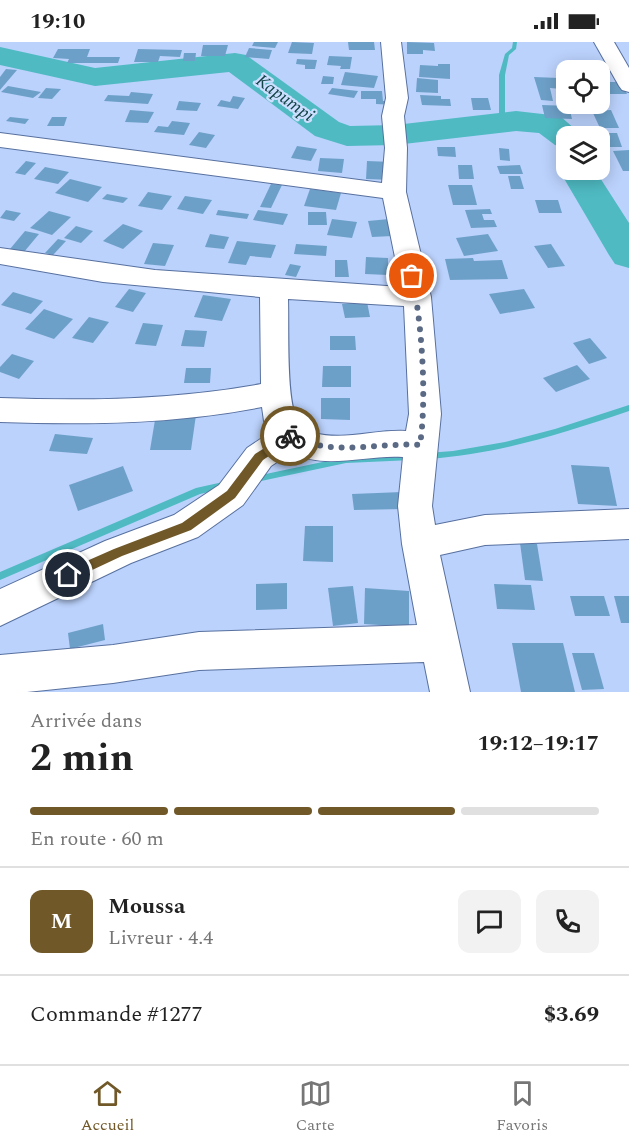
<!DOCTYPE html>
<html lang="fr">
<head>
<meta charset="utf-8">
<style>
	body { margin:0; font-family:Spectral,serif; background:#f2f2f2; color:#222; height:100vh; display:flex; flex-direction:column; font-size:22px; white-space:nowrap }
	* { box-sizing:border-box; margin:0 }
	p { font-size:20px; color:#767676 }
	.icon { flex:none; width:33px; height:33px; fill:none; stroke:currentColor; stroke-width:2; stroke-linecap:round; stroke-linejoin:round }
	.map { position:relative; height:650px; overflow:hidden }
	.details { display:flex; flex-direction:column; background:#fff; flex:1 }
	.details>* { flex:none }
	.tools { position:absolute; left:556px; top:18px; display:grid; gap:12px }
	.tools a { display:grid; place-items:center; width:54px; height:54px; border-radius:12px; background:#fff; box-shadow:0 3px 15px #0003; font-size:30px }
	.pin { position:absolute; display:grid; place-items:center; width:51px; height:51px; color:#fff; margin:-26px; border:3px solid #fff; border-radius:50%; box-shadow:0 2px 6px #0007 }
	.courier { position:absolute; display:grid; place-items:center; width:60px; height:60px; margin:-30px; border:4px solid #705828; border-radius:50%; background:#fff; color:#222; box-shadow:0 2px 8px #0007 }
	.summary em { font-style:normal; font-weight:700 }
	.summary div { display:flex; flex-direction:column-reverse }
	.summary { display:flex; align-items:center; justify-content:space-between; height:102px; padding:0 30px }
	h1 { font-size:39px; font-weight:700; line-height:45px }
	.bar { display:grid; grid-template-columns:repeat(4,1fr); gap:9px 6px; align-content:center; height:72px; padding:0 30px }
	.bar i { height:8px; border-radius:4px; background:#e0e0e0 }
	.bar .active { background:#705828 }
	.bar p { grid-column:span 4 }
	.line { display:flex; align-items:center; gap:15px; padding:0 30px; border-top:2px solid #e0e0e0 }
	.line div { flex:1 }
	.round { display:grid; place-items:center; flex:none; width:63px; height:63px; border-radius:12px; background:#f2f2f2 }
	.status { display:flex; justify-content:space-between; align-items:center; height:42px; padding:0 30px; background:#fff; direction:ltr }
	.status svg { height:16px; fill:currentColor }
	.tab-bar { display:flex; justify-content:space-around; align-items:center; height:84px; border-top:2px solid #e0e0e0; background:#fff; font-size:16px; color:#767676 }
	.tab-bar a { display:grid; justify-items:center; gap:3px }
	.tab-bar .active { color:#705828 }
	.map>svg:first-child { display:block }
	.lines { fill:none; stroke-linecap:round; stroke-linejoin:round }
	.stream { fill:#4fbac2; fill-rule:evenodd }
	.river { fill:#4fbac2; fill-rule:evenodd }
	.building { fill:#6da0c8 }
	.minor-casing { stroke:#57709f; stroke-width:2 }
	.minor { fill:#fff; fill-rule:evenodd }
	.route { fill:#705828 }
	.done { stroke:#5a6984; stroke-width:6; stroke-dasharray:0 10.8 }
	.labels { text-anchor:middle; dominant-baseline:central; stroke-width:4.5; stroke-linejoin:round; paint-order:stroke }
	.far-water-label { font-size:18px; font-style:italic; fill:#124346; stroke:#cddfff }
</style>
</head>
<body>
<div class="status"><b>19:10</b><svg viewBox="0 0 49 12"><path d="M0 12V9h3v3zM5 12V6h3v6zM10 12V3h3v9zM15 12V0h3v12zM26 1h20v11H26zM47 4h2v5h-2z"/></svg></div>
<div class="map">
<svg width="629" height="650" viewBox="0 0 629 650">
	<rect width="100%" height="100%" fill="#bbd2fc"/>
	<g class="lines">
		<g class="stream">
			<polygon points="513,0 517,0 516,7 509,13 505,33 505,80 502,82 499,80 499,33 505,12 512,6"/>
			<path d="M629 363V369C561 392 499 412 427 417L424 416 423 414 424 412 427 411 453 409 505 400 555 387Z"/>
			<polygon points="412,412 415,413 416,415 415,417 412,418 346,421 252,441 249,440 248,438 249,436 252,435 346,415"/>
			<polygon points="223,440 226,442 227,444 226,446 200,452 0,538 0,530 196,446"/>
		</g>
		<g class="river">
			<polygon points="0,5 95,26 235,11 246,13 339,80 350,84 395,83 516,69 560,74 583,94 567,94 567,106 555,103 539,91 516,89 395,103 347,104 315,94 229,30 95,44 0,23"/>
			<polygon points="564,120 567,120 567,128 595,128 629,181 629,226 615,222 609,213 559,128"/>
		</g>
	</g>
	<g class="building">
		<polygon points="254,0 278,0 275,6 252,4"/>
		<polygon points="292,0 314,1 312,12 288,11"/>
		<polygon points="348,0 374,0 375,8 349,8"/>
		<polygon points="407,0 434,1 435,9 423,8 423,12 407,12"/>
		<polygon points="203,3 228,3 225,14 201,14"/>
		<polygon points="249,6 272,8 269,17 245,15"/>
		<polygon points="58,7 90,7 87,15 120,15 118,21 67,21 69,17 53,16"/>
		<polygon points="138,7 182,8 180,15 160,14 158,20 134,20"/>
		<polygon points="184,11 196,11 195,19 183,19"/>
		<polygon points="329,14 352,15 350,27 340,27 341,24 327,23"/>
		<polygon points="297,17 317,18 315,27 305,27 305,23 296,22"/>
		<polygon points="438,22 450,22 450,37 419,35 420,23 438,24"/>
		<polygon points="6,27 17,28 0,48 0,35"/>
		<polygon points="345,30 378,34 374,46 341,43"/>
		<polygon points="323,34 334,35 333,42 321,42"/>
		<polygon points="534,35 559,36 562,47 550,46 553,59 541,58"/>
		<polygon points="417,36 438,38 438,51 416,50"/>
		<polygon points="602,40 621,40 627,52 609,52"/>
		<polygon points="8,44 41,50 33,56 1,50"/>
		<polygon points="46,46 61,47 52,57 38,56"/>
		<polygon points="332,46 358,49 354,56 328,52"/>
		<polygon points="361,49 382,49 383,59 394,59 395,63 376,62 376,57 361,57"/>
		<polygon points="131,50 153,52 148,62 104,59 108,53 129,54"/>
		<polygon points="420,53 441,54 441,57 450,57 451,64 422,63"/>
		<polygon points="233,54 245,56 238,67 217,64 221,58 230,60"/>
		<polygon points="471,56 488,56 491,68 473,68"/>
		<polygon points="179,59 201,61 197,69 176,68"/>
		<polygon points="542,63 569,64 572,77 545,76"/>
		<polygon points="130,68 154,70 148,81 125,80"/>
		<polygon points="611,68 619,86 600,86 592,69"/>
		<polygon points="10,75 29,77 25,82 6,79"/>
		<polygon points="52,75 67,75 64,84 47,84"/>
		<polygon points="172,79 190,81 184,93 154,90 158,84 168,85"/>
		<polygon points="199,90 215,93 206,106 189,103"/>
		<polygon points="603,91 617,91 622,105 610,105"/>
		<polygon points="297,104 317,107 311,119 291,116"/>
		<polygon points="437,105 455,105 456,115 438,114"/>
		<polygon points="499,106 509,107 510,119 500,118"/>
		<polygon points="629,108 629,129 623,129 613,109"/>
		<polygon points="320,116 344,117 342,131 318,129"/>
		<polygon points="26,119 36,121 25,133 15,131"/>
		<polygon points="367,119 392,120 392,138 366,137"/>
		<polygon points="458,123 472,123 474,137 459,137"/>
		<polygon points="520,123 523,132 500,132 497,124"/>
		<polygon points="45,125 69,130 58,142 34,137"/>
		<polygon points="508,134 520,134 524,147 511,147"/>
		<polygon points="70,137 102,145 88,160 55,151"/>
		<polygon points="271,142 282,143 271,166 260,165"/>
		<polygon points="448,143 472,143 477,163 453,163"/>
		<polygon points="310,147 341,151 336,168 304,164"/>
		<polygon points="148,150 172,154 162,168 138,164"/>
		<polygon points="107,152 128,156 123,161 102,157"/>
		<polygon points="185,154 212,158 203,172 177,167"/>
		<polygon points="535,158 558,158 562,171 539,171"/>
		<polygon points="490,167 492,172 482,172 484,178 494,178 497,185 471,186 465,168"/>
		<polygon points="6,168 21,171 14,179 0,176"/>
		<polygon points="218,168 249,172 247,177 216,173"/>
		<polygon points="258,168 288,172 283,183 253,178"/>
		<polygon points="49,169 71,175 52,193 30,186"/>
		<polygon points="308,170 326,170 327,183 308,183"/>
		<polygon points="332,177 357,180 352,196 327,193"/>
		<polygon points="389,177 393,194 372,195 368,179"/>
		<polygon points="123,182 143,189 123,207 103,199"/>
		<polygon points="76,184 93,189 81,201 64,196"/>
		<polygon points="25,189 39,192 24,210 10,207"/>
		<polygon points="210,192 229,195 224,207 205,205"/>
		<polygon points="488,192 498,209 464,214 456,196"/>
		<polygon points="58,197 66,199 53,213 45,211"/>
		<polygon points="237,199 276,203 271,216 250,214 246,223 228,221"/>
		<polygon points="153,201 174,203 165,224 144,222"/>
		<polygon points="296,202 327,204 326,214 294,212"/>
		<polygon points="551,202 565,224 548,226 534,204"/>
		<polygon points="366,215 388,216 388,233 365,232"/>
		<polygon points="473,216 474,219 502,218 508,237 450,238 445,217"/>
		<polygon points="335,218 347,218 349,235 335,235"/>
		<polygon points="290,222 301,224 296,235 285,233"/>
		<polygon points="129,247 146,251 133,270 115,265"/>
		<polygon points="524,247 535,266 500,272 489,252"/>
		<polygon points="13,250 43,259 31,272 1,263"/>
		<polygon points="203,253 231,257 222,279 194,275"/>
		<polygon points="367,260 370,275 345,276 342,262"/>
		<polygon points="44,267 73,277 54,297 25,287"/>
		<polygon points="89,275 109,280 93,301 72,296"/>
		<polygon points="143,281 163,283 156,304 135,302"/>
		<polygon points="185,288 207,289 204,305 181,304"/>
		<polygon points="330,294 355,294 356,308 330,308"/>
		<polygon points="590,296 607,316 589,322 573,301"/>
		<polygon points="12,312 34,319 19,337 0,330 0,325"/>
		<polygon points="577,323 590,337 556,350 543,336"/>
		<polygon points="323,324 351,324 351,345 322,345"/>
		<polygon points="186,326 211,326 210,341 184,341"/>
		<polygon points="321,356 350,356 350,378 321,377"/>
		<polygon points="156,372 196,373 191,408 150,408"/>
		<polygon points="55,392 93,396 87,412 49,409"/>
		<polygon points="571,423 609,425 617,464 578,462"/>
		<polygon points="123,424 133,449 78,469 69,443"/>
		<polygon points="402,450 404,467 354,468 352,452"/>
		<polygon points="305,484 333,484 333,520 303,519"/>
		<polygon points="520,501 537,502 543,539 525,538"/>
		<polygon points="287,541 287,567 256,568 256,542"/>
		<polygon points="494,542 531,543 535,568 497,567"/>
		<polygon points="353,544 358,581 333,584 328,546"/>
		<polygon points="365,546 409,549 409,585 364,582"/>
		<polygon points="570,554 604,554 610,574 575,574"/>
		<polygon points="614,554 629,554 629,581 621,581"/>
		<polygon points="103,582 105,598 70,607 68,591"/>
		<polygon points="512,601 563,601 575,650 521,650"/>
		<polygon points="572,611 594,611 604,647 582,648"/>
	</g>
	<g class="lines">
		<g class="minor-casing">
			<g id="minor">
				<path d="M381 0H401L408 56 404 74 407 106 406 150 431 255 441 372 432 464 435 483 485 473 629 467V497L485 503 440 513 470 650H430L424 620 199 628 113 641 27 650H0V613L113 603 199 590 417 583 402 502 398 464 403 415C369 412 322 429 292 410L271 424 243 463 198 495 131 521 0 584V547L105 499 174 473 219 443 247 406 271 390 264 379 262 365C176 382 88 383 0 380V356C87 359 174 358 261 342L260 255 103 240 0 222V206L155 228 401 245 383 156 0 105V91L382 141 385 106 382 74 386 56ZM288 257 404 264 409 372 406 389C376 387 344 399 314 391 308 389 300 382 297 376 286 360 289 280 288 257Z"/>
				<polygon points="594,0 614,0 629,26 629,50 622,48 619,44"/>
			</g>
		</g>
		<use href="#minor" class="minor"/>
	</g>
	<polygon class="route" points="290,390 295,394 294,397 263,418 235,456 191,488 122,514 73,537 64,537 64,529 114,507 182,481 227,449 255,412"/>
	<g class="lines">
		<path class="done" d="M290 394 292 393C330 416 378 400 420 403 427 355 422 282 412 234"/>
	</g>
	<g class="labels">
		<g class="far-water-label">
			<text transform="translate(285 56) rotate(36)">Kapumpi</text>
		</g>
	</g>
</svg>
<div class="tools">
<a><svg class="icon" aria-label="locate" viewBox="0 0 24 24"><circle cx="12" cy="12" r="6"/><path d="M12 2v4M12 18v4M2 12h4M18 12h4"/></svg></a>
<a><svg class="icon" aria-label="layers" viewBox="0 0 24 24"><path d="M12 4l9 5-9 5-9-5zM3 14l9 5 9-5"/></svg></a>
</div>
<div class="pin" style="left:412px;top:234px;background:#ea580c"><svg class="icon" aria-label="bag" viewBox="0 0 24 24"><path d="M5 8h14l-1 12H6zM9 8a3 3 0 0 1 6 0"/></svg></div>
<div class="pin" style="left:68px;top:533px;background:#1f2937"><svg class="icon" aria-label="home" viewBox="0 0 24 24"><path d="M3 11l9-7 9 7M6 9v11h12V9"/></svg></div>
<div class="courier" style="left:290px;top:394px"><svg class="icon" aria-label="bike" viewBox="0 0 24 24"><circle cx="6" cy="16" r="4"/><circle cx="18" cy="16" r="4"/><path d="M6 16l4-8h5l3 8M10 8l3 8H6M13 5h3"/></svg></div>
</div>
<section class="details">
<div class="summary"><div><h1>2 min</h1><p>Arrivée dans</p></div><em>19:12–19:17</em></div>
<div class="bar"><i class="active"></i><i class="active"></i><i class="active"></i><i></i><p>En route · 60 m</p></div>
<div class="line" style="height:108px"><b class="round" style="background:#705828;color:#fff">M</b><div><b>Moussa</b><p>Livreur · 4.4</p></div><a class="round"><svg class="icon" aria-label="chat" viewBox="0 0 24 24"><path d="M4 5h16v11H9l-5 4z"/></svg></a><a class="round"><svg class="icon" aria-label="phone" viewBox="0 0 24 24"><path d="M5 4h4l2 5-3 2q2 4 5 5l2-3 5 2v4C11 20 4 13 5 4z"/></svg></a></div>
<div class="line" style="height:78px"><div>Commande #1277</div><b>$3.69</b></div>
</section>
<nav class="tab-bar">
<a class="active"><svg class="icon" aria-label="home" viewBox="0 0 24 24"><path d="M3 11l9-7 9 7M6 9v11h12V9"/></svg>Accueil</a>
<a><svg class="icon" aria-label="map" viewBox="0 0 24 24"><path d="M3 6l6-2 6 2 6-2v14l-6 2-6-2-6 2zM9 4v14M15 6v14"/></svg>Carte</a>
<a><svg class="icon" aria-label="saved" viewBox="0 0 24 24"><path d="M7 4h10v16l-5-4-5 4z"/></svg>Favoris</a>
</nav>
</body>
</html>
